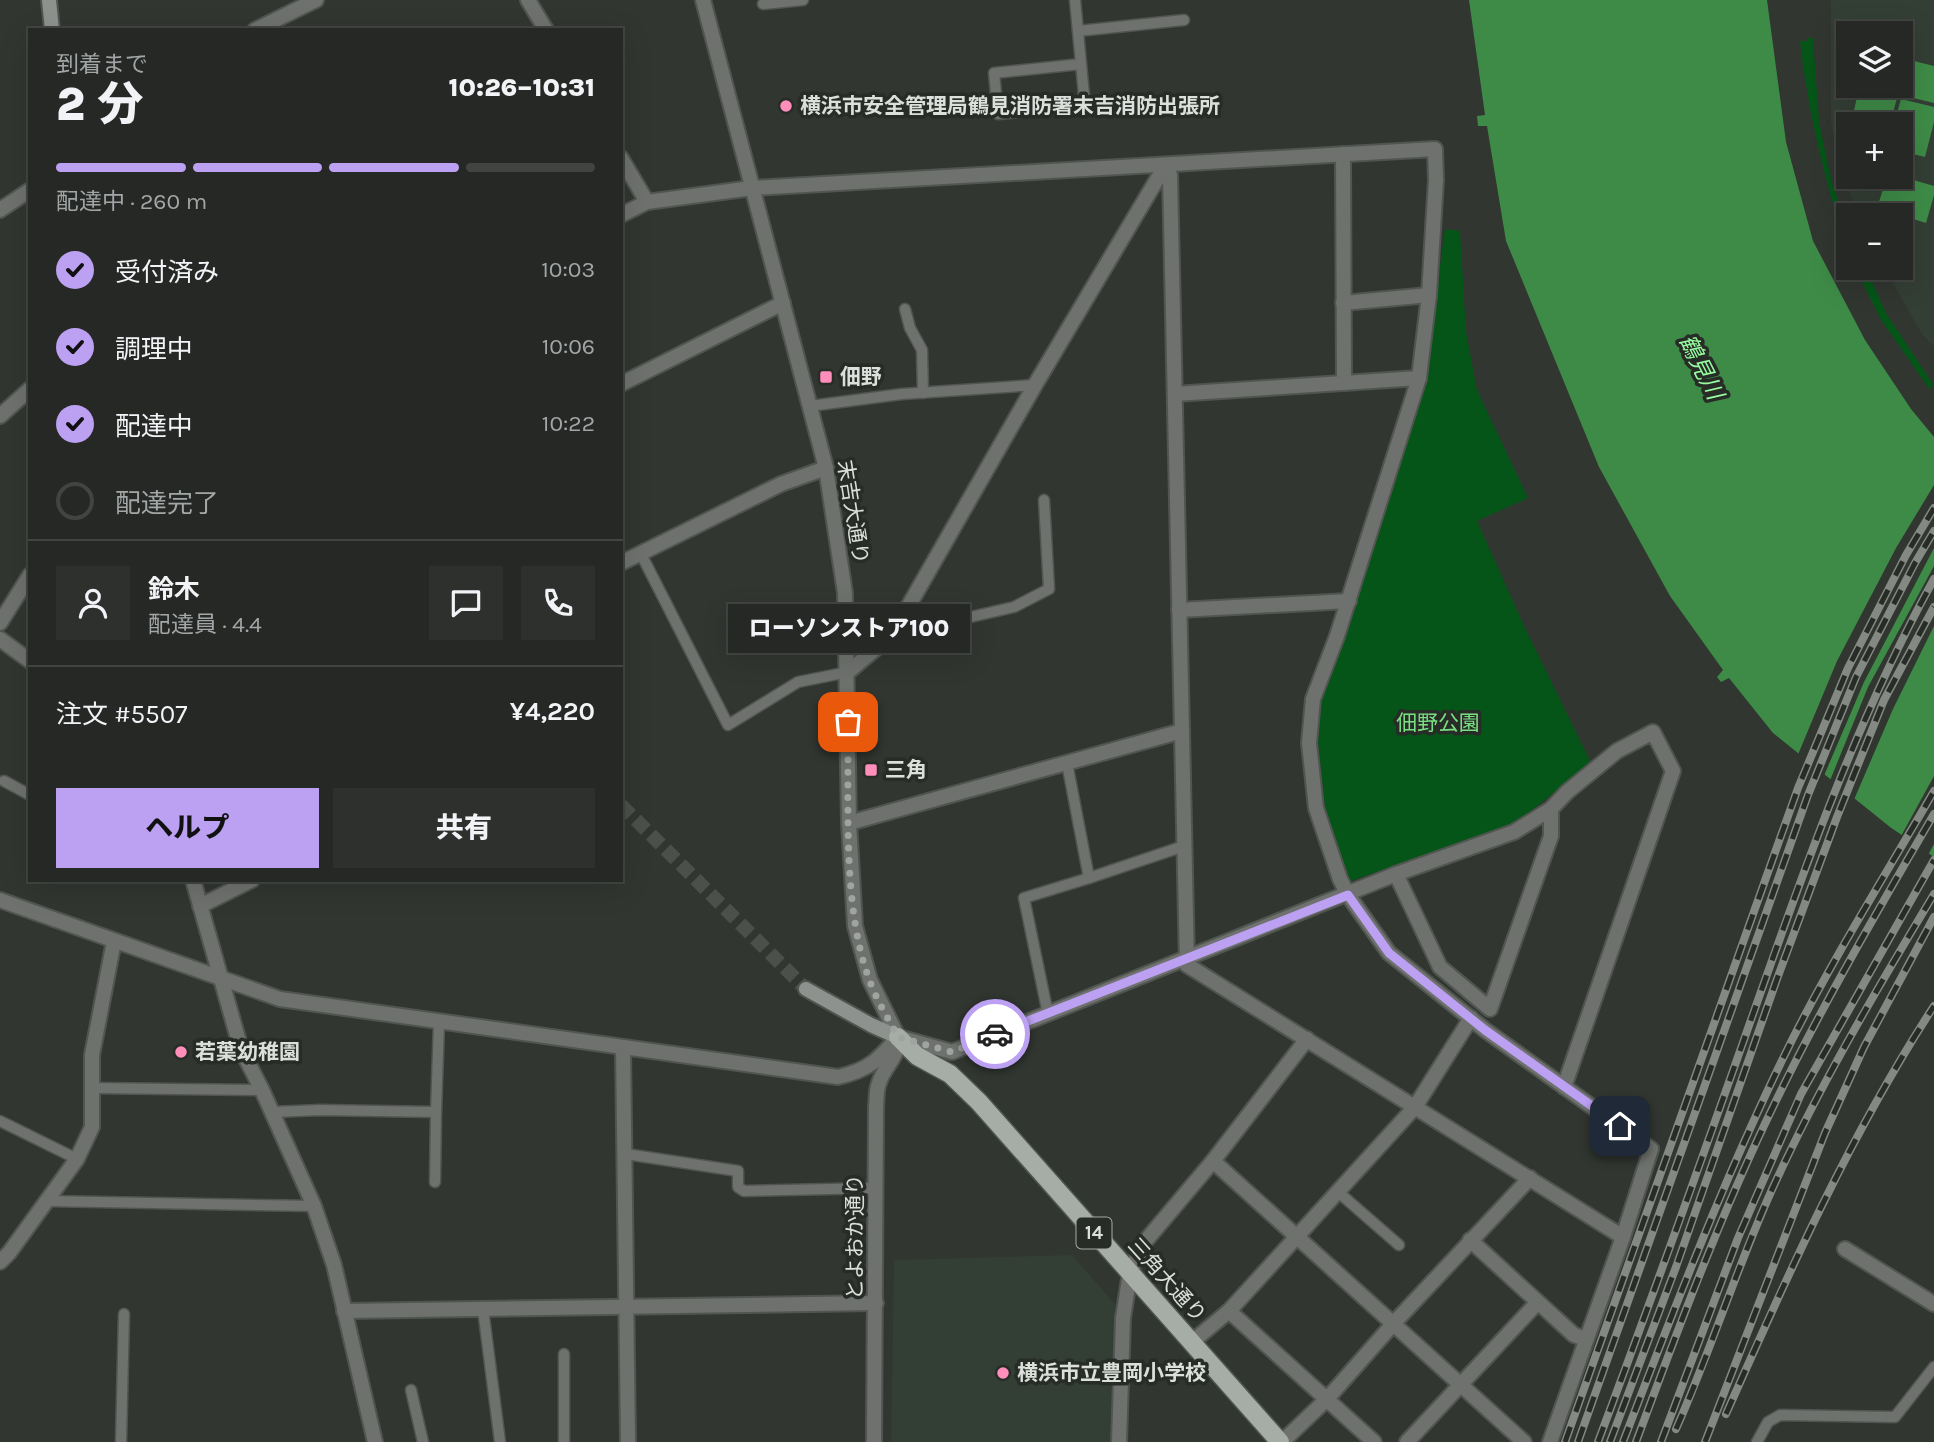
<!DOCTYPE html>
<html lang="ja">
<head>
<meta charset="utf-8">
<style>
	body { margin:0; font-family:Karla,"Noto Sans JP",sans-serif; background:#2d302d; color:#f1f3f6; height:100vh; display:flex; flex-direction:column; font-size:26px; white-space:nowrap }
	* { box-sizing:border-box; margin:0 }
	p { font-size:23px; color:#a3a6a7 }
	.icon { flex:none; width:38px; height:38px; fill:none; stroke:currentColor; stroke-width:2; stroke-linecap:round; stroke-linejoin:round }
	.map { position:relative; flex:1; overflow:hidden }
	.side { position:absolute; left:28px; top:28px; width:595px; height:854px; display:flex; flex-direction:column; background:#252825; border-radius:0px; box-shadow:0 7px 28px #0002,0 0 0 2px #424442 }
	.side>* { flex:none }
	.controls { position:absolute; left:1836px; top:21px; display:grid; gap:14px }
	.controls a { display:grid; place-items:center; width:77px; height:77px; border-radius:0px; background:#252825; box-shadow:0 7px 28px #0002,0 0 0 2px #424442; font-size:35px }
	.pin { position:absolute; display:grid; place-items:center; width:60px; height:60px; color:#fff; margin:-30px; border-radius:14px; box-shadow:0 4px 10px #0006 }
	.courier { position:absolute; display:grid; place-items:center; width:70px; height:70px; margin:-35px; border:5px solid #bca0f2; border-radius:50%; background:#fff; color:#222; box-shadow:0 2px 9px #0007 }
	.bubble { position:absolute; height:49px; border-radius:0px; background:#252825; box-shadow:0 7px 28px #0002,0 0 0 2px #424442; font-size:23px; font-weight:800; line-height:49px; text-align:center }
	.head em { font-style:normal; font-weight:800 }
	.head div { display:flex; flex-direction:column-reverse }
	.head { display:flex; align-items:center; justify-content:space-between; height:119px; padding:0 28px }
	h1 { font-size:46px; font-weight:800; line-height:52px }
	.bar { display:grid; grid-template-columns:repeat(4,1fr); gap:10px 7px; align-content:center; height:84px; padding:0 28px }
	.bar i { height:9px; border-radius:5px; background:#424442 }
	.bar .on { background:#bca0f2 }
	.bar p { grid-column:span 4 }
	.line { display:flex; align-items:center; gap:18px; padding:0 28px; border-top:2px solid #424442 }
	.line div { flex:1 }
	.round { display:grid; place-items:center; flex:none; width:74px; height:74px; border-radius:0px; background:#2d302d }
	ol { padding:0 28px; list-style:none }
	li { display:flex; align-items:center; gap:21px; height:77px }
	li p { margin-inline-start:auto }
	li .icon { padding:7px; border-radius:50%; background:#bca0f2; color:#111; stroke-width:4 }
	li:last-child { color:#a3a6a7 }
	li i { width:38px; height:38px; border:4px solid #424442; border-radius:50% }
	.primary-button { display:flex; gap:14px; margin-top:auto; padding:14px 28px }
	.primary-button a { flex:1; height:80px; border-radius:0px; background:#bca0f2; color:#111; font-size:28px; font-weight:800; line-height:80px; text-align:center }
	.primary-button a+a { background:#2d302d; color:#f1f3f6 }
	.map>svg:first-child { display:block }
	.built { fill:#333e34; fill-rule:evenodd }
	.green { fill:#055518 }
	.water { fill:#3e8b47 }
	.pier { fill:#313631 }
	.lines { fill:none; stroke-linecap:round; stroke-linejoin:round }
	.pedestrian-tunnel { stroke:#4b504b; stroke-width:14; stroke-dasharray:14 7; stroke-linecap:butt }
	.service-casing { stroke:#505550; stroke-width:13 }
	.minor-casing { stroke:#505550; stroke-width:18 }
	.tertiary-casing { stroke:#505550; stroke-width:18 }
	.secondary-casing { stroke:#505550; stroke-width:18 }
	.primary-casing { stroke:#505550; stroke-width:21 }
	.service { stroke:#6e716e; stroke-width:10 }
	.minor { stroke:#6e716e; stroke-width:14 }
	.tertiary { stroke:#6e716e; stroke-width:14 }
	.secondary { stroke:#8e928e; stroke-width:14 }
	.primary { stroke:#a6aca6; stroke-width:18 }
	.rail-casing { stroke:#848984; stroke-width:8 }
	.rail { stroke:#272c27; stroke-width:5; stroke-dasharray:16; stroke-linecap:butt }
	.done { stroke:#a0a4a0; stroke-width:7; stroke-dasharray:0 12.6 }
	.route { stroke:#bca0f2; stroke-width:9 }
	.poi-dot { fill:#ff8ebb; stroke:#272c27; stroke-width:2.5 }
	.labels { text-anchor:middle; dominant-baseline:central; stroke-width:7; stroke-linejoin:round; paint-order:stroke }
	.shield { fill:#272c27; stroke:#a6aaa6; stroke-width:2 }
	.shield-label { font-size:19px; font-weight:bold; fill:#dce0dc }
	.poi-label { font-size:21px; font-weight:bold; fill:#dce0dc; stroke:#272c27; text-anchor:start }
	.street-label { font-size:21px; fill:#dce0dc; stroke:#272c27 }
	.park-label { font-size:21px; fill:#7adf83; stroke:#272c27 }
	.water-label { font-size:23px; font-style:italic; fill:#97fc9f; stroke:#272c27 }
</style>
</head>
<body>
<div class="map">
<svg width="1934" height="1442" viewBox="0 0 1934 1442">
	<rect width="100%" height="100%" fill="#313631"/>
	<g class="built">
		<path d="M1831 0H1934V347L1922 334 1884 268H1900V215H1858L1840 165 1831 123ZM1848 33H1900V86H1848ZM1848 124H1900V177H1848Z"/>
		<polygon points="1072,1255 1115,1304 1113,1442 891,1442 894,1260"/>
	</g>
	<g class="green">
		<path d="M1808 38H1813L1819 121 1832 184 1848 225V252C1825 183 1808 113 1800 41H1807Z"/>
		<polygon points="1445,229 1460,231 1466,332 1477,390 1528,498 1477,521 1525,628 1591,763 1516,823 1348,882 1325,806 1318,743 1320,696 1425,379"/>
		<polygon points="1855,268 1866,268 1886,313 1933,384 1930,390 1881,320"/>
	</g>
	<g class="water">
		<polygon points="1469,0 1767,0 1786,142 1813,241 1865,340 1911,409 1934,437 1934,857 1890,827 1773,733 1729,678 1721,682 1717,677 1723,670 1670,596 1599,467 1506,241 1487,126 1478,126 1477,116 1485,115"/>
		<polygon points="1910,60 1934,66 1934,103 1901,95"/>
		<polygon points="1859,88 1897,98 1890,124 1851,124"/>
		<polygon points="1901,99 1934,107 1934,122 1925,157 1901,151 1900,124 1894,124"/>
		<polygon points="1900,176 1934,186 1934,195 1926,223 1877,208 1887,177"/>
	</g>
	<g class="pier">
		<polygon points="1934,485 1934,548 1864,682 1823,778 1797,757 1837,661 1896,548"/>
		<polygon points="1934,566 1934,626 1893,709 1853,802 1829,783 1868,687"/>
		<polygon points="1934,776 1934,844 1927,857 1900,838"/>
	</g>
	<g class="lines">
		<polyline class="pedestrian-tunnel" points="621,805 806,989"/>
		<g class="service-casing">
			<g id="service">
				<polyline points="1075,0 1085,106 998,114 994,73 1081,64"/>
				<polyline points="763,4 803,0"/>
				<polyline points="1078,31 1184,20"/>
				<polyline points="905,309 910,328 922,350 923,393"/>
				<polyline points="810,406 902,394 1035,385"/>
				<polyline points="640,552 728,725 798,682 848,672"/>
				<polyline points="892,635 1014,607 1049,589 1044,500"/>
				<polyline points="4,781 30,795"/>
				<polyline points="1089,878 1184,846"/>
				<polyline points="1048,1014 1024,898 1089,878 1067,763"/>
				<polyline points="92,1088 262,1090"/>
				<polyline points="273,1112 320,1110 436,1112 439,1023"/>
				<polyline points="0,1121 77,1159"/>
				<polyline points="626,1154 738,1171 738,1187 744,1191 876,1188"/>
				<polyline points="435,1182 436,1112"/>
				<polyline points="1337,1191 1399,1245"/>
				<polyline points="47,1201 314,1206"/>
				<polyline points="483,1309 500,1442"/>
				<polyline points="564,1354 564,1442"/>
				<polyline points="411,1390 423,1442"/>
				<polyline points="121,1442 124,1314"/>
				<polyline points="1757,1442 1768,1422 1780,1415 1895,1417 1934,1367"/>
			</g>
		</g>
		<g class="minor-casing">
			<g id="minor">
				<polyline points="528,0 546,30"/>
				<polyline points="255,30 316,0"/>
				<polyline points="1343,154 1344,383"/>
				<polyline points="621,158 647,202"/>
				<polyline points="0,210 30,190"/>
				<polyline points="621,215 647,202 752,188 1435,149 1436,180 1429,295 1419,378 1337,636 1313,699 1309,743 1316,808 1340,879 1348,895 1389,953 1485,1030 1651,1149 1623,1237 1550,1442"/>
				<polyline points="1343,303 1429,295"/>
				<polyline points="621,384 783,303"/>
				<polyline points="1175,394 1419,378"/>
				<polyline points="0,416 30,389"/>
				<polyline points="621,563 781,484 826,468"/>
				<polyline points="1179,610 1349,601"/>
				<polyline points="0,639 30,661"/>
				<polyline points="848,672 892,635 1035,385 1165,166 1170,175 1187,965 1623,1237"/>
				<polyline points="849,823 1182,731"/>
				<polyline points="1396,874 1440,967 1490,1009 1551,836 1551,809"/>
				<polyline points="193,880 241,1049 262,1090 314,1206 334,1265 375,1442"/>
				<polyline points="200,906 252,880"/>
				<polyline points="623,1047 628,1442"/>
				<polyline points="1213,1161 1524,1442"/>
				<polyline points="1470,1240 1574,1335 1586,1339"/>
				<polyline points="1845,1249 1934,1304"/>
				<polyline points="0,1262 9,1253 77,1159 92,1127 92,1055 114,941"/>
				<polyline points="344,1311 876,1303"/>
				<polyline points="1229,1311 1374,1442"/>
				<polyline points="1192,1342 1229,1311 1415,1107 1471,1018"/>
				<path d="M874 1442 876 1106C877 1098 876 1090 879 1083 884 1066 900 1056 898 1037L952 1052 1396 874 1514 832 1551 809 1567 792 1617 751 1653 732 1673 771 1564 1087"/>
				<polyline points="1119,1442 1123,1318 1130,1273 1143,1244 1213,1161 1307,1039"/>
				<polyline points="1282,1442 1327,1399 1393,1324 1530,1178"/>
				<polyline points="1407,1442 1537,1303"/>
			</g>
		</g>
		<g class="tertiary-casing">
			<g id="tertiary">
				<polyline points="0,623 30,575"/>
				<path d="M0 900 280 999 838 1077C869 1070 878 1060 898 1037L870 980 855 926 849 823 845 593 826 468 703 0"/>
			</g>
		</g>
		<g class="secondary-casing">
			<g id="secondary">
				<polyline points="49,0 52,30"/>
				<polyline points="806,989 871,1025 898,1037"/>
			</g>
		</g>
		<g class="primary-casing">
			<polyline id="primary" points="898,1037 917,1056 950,1074 979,1102 1280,1442"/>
		</g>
		<use href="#service" class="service"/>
		<use href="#minor" class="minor"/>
		<use href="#tertiary" class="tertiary"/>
		<use href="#secondary" class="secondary"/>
		<use href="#primary" class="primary"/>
		<g class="rail-casing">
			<g id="rail">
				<path d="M1726 1414C1788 1274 1850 1135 1934 1006"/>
				<path d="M1676 1429C1712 1348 1738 1263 1775 1183 1821 1083 1877 989 1934 894"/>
				<polyline points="1565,1442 1798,788 1848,668 1906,555 1934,508"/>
				<polyline points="1578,1442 1808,795 1856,677 1915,563 1934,531"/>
				<path d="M1598 1442C1649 1306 1698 1170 1746 1034 1801 878 1854 724 1934 579"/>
				<polyline points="1610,1442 1676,1267 1777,979 1837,817 1884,700 1934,607"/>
				<path d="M1623 1442C1675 1306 1727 1171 1792 1040 1835 955 1886 874 1934 791"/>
				<path d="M1636 1442C1678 1329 1720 1216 1773 1107 1821 1007 1878 910 1934 814"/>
				<polyline points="1661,1442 1738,1238 1801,1094 1934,860"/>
				<polyline points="1705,1442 1825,1133 1864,1047 1934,917"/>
			</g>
		</g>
		<use href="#rail" class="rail"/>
	</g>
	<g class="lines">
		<path class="done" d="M848 722C849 800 842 906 869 979 876 999 888 1018 898 1037L952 1052 995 1034"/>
		<polyline class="route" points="995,1034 1348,895 1389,953 1485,1030 1620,1126"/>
	</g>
	<g class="poi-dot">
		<circle cx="786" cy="106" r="7"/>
		<rect x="819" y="370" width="14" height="14" rx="3.5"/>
		<rect x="864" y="763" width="14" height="14" rx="3.5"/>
		<circle cx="181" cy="1052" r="7"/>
		<circle cx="1003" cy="1373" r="7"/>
	</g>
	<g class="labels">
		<rect class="shield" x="1076.5" y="1217.5" width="35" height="31" rx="5"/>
		<g class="shield-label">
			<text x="1094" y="1233">14</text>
		</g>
		<g class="poi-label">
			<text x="800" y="106">横浜市安全管理局鶴見消防署末吉消防出張所</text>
			<text x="840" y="377">佃野</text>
			<text x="885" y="770">三角</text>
			<text x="195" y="1052">若葉幼稚園</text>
			<text x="1017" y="1373">横浜市立豊岡小学校</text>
		</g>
		<g class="street-label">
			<text transform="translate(853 512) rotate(81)">末吉大通り</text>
			<text transform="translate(855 1237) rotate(-90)">とよおか通り</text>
			<text transform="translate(1167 1280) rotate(48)">三角大通り</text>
		</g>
		<g class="park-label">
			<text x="1438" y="723">佃野公園</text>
		</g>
		<g class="water-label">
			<text transform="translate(1701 367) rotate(63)">鶴見川</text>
		</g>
	</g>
</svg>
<div class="controls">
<a><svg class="icon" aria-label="layers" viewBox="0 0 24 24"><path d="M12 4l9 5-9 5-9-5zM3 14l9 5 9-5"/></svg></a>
<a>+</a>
<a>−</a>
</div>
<div class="pin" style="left:848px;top:722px;background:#ea580c"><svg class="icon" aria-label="bag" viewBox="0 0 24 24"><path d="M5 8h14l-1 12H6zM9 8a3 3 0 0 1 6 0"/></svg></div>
<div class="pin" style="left:1620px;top:1126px;background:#1f2937"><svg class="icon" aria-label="home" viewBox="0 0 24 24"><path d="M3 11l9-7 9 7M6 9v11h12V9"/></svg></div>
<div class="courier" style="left:995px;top:1034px"><svg class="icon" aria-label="car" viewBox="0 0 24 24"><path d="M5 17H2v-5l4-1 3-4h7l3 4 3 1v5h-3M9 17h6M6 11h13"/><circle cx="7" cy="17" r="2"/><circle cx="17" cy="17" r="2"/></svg></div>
<div class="bubble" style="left:728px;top:604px;width:242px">ローソンストア100</div>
<section class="side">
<div class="head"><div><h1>2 分</h1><p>到着まで</p></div><em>10:26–10:31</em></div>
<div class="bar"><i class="on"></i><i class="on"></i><i class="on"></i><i></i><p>配達中 · 260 m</p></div>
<ol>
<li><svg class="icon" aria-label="check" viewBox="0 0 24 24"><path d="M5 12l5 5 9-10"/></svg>受付済み<p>10:03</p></li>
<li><svg class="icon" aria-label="check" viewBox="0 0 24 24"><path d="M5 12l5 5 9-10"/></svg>調理中<p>10:06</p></li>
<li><svg class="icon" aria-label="check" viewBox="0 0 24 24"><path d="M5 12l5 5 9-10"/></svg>配達中<p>10:22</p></li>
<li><i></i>配達完了</li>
</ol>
<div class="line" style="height:126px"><a class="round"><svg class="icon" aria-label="person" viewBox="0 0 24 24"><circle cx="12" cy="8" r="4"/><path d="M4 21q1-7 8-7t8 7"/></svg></a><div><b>鈴木</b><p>配達員 · 4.4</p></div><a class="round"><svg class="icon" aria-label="chat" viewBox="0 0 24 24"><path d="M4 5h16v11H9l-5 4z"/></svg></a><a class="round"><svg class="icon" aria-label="phone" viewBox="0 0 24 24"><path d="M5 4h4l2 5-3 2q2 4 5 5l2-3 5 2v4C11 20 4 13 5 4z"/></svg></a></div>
<div class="line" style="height:91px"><div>注文 #5507</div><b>¥4,220</b></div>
<div class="primary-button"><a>ヘルプ</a><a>共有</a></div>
</section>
</div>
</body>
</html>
